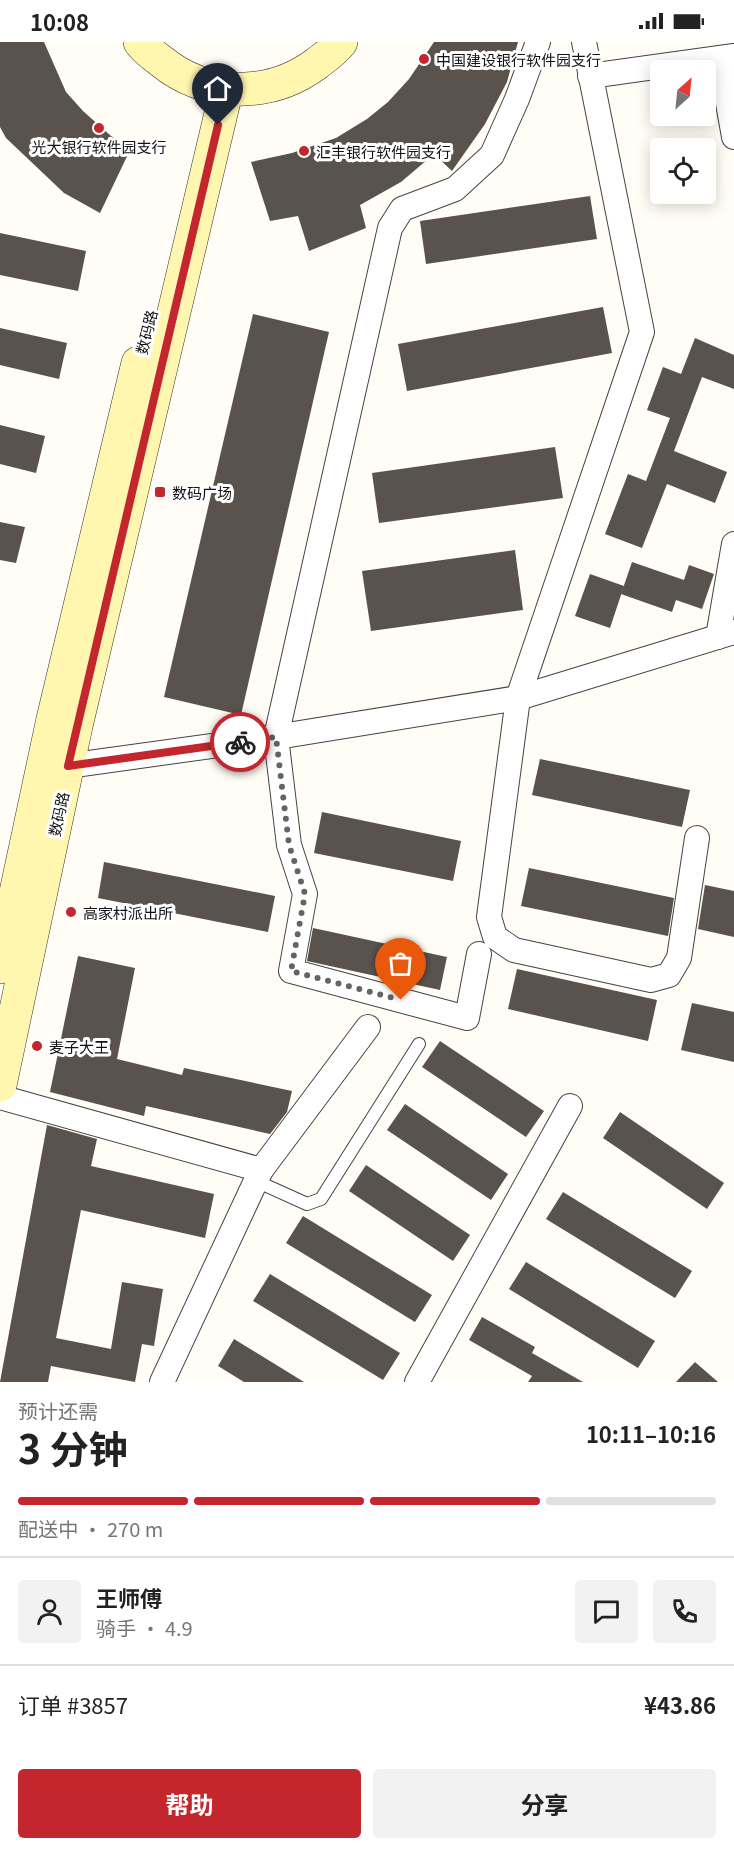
<!DOCTYPE html>
<html lang="zh">
<head>
<meta charset="utf-8">
<style>
	body { margin:0; font-family:Georgia,"Noto Sans SC",serif; background:#f2f2f2; color:#222; height:100vh; display:flex; flex-direction:column; font-size:22px; white-space:nowrap }
	* { box-sizing:border-box; margin:0 }
	p { font-size:20px; color:#767676 }
	.icon { flex:none; width:33px; height:33px; fill:none; stroke:currentColor; stroke-width:2; stroke-linecap:round; stroke-linejoin:round }
	.map { position:relative; height:1340px; overflow:hidden }
	.sheet { display:flex; flex-direction:column; background:#fff; flex:1 }
	.sheet>* { flex:none }
	.needle { width:39px; rotate:27deg }
	.buttons { position:absolute; left:650px; top:18px; display:grid; gap:12px }
	.buttons a { display:grid; place-items:center; width:66px; height:66px; border-radius:6px; background:#fff; box-shadow:0 3px 15px #0003; font-size:30px }
	.pin { position:absolute; display:grid; place-items:center; width:51px; height:51px; color:#fff; margin:-62px -26px; border-radius:50% 50% 50% 0; rotate:-45deg; box-shadow:0 0 6px #0007 }
	.pin .icon { rotate:45deg }
	.courier { position:absolute; display:grid; place-items:center; width:60px; height:60px; margin:-30px; border:4px solid #c4262e; border-radius:50%; background:#fff; color:#222; box-shadow:0 2px 8px #0007 }
	.summary em { font-style:normal; font-weight:700 }
	.summary div { display:flex; flex-direction:column-reverse }
	.summary { display:flex; align-items:center; justify-content:space-between; height:102px; padding:0 18px }
	h1 { font-size:39px; font-weight:700; line-height:45px }
	.bar { display:grid; grid-template-columns:repeat(4,1fr); gap:9px 6px; align-content:center; height:72px; padding:0 18px }
	.bar i { height:8px; border-radius:4px; background:#e0e0e0 }
	.bar .active { background:#c4262e }
	.bar p { grid-column:span 4 }
	.line { display:flex; align-items:center; gap:15px; padding:0 18px; border-top:2px solid #e0e0e0 }
	.line div { flex:1 }
	.round { display:grid; place-items:center; flex:none; width:63px; height:63px; border-radius:6px; background:#f2f2f2 }
	.cta { display:flex; gap:12px; margin-top:auto; padding:12px 18px }
	.cta a { flex:1; height:69px; border-radius:6px; background:#c4262e; color:#fff; font-size:24px; font-weight:700; line-height:69px; text-align:center }
	.cta a+a { background:#f2f2f2; color:#222 }
	.status { display:flex; justify-content:space-between; align-items:center; height:42px; padding:0 30px; background:#fff; direction:ltr }
	.status svg { height:16px; fill:currentColor }
	.map>svg:first-child { display:block }
	.building { fill:#5a524d }
	.lines { fill:none; stroke-linecap:round; stroke-linejoin:round }
	.service-casing { stroke:#444; stroke-width:14 }
	.minor-casing { stroke:#444; stroke-width:26 }
	.secondary-casing { stroke:#333; stroke-width:34 }
	.service { stroke:#fff; stroke-width:12 }
	.minor { stroke:#fff; stroke-width:24 }
	.secondary { stroke:#fff6b0; stroke-width:33 }
	.done { stroke:#646461; stroke-width:6; stroke-dasharray:0 10.8 }
	.route { stroke:#c4262e; stroke-width:8 }
	.poi-dot { fill:#c4262e; stroke:#fff; stroke-width:2 }
	.labels { text-anchor:middle; dominant-baseline:central; stroke-width:6; stroke-linejoin:round; paint-order:stroke }
	.poi-label { font-size:15px; fill:#111; stroke:#fff; text-anchor:start }
	.street-label { font-size:15px; fill:#111; stroke:#fff }
</style>
</head>
<body>
<div class="status"><b>10:08</b><svg viewBox="0 0 49 12"><path d="M0 12V9h3v3zM5 12V6h3v6zM10 12V3h3v9zM15 12V0h3v12zM26 1h20v11H26zM47 4h2v5h-2z"/></svg></div>
<div class="map">
<svg width="734" height="1340" viewBox="0 0 734 1340">
	<rect width="100%" height="100%" fill="#fffdf5"/>
	<g class="building">
		<polygon points="0,0 44,0 66,50 83,69 111,94 131,106 100,171 64,151 6,96 0,85"/>
		<polygon points="434,0 518,0 507,40 485,82 452,129 434,112 401,140 360,163 366,186 309,209 298,174 270,179 251,120 292,111 336,96 367,77 388,60 409,37"/>
		<polygon points="590,154 597,197 426,222 420,179"/>
		<polygon points="0,191 86,209 78,249 0,233"/>
		<polygon points="603,265 612,311 407,349 398,302"/>
		<polygon points="253,272 329,290 241,673 164,655"/>
		<polygon points="0,286 67,301 59,337 0,323"/>
		<polygon points="695,296 734,313 734,347 702,335 674,409 727,430 715,461 667,442 642,506 605,492 628,432 646,439 670,376 647,368 663,325 681,332"/>
		<polygon points="0,383 45,394 36,431 0,422"/>
		<polygon points="555,405 563,456 379,481 372,431"/>
		<polygon points="0,480 25,485 16,521 0,518"/>
		<polygon points="515,508 523,568 371,589 362,529"/>
		<polygon points="632,520 684,538 689,523 714,532 702,567 676,558 672,570 621,552"/>
		<polygon points="590,532 624,544 610,586 575,574"/>
		<polygon points="540,717 690,748 682,785 532,753"/>
		<polygon points="322,770 461,799 453,839 314,811"/>
		<polygon points="104,820 275,854 268,890 98,856"/>
		<polygon points="529,826 674,856 668,894 521,864"/>
		<polygon points="705,843 734,849 734,895 698,887"/>
		<polygon points="313,886 447,915 440,948 307,919"/>
		<polygon points="78,914 135,926 117,1017 182,1033 184,1026 292,1049 287,1070 270,1092 146,1064 144,1074 50,1050"/>
		<polygon points="517,927 657,958 648,999 508,967"/>
		<polygon points="692,961 734,970 734,1020 681,1008"/>
		<polygon points="440,999 544,1069 526,1095 422,1025"/>
		<polygon points="405,1062 508,1132 491,1158 387,1088"/>
		<polygon points="620,1070 724,1141 707,1167 603,1096"/>
		<polygon points="47,1083 97,1097 91,1124 214,1152 205,1196 81,1168 56,1296 111,1307 122,1240 163,1247 154,1304 142,1302 135,1340 51,1324 48,1340 0,1340"/>
		<polygon points="366,1123 470,1193 453,1219 349,1149"/>
		<polygon points="563,1150 692,1229 675,1256 546,1177"/>
		<polygon points="303,1174 432,1253 415,1280 286,1201"/>
		<polygon points="526,1220 655,1299 638,1326 509,1247"/>
		<polygon points="270,1232 400,1311 383,1338 253,1259"/>
		<polygon points="482,1275 535,1305 532,1311 583,1340 528,1340 532,1334 469,1298"/>
		<polygon points="234,1297 304,1340 244,1340 218,1324"/>
		<polygon points="695,1320 718,1340 676,1340"/>
	</g>
	<g class="lines">
		<g class="service-casing">
			<polyline id="service" points="256,1139 307,1162 321,1157 419,1002"/>
		</g>
		<g class="minor-casing">
			<g id="minor">
				<polyline points="584,0 642,290 518,656 489,875 495,895 514,908 651,938 669,933 679,916 697,796"/>
				<polyline points="720,16 734,95"/>
				<polyline points="590,34 734,14"/>
				<polyline points="718,595 734,502"/>
				<polyline points="53,726 276,695 518,656 734,590"/>
				<polyline points="479,912 467,976 291,929 305,852 289,803 276,695 390,186 402,167 455,147 492,113 517,57 538,0"/>
				<polyline points="0,1055 261,1128"/>
				<polyline points="162,1340 261,1128 368,985"/>
				<polyline points="417,1340 570,1064"/>
			</g>
		</g>
		<g class="secondary-casing">
			<g id="secondary">
				<path d="M140 0C146 8 153 13 161 19 206 56 270 56 316 22 325 15 334 9 341 0"/>
				<polyline points="0,925 53,677 138,321"/>
				<polyline points="0,1043 76,684 227,46"/>
			</g>
		</g>
		<use href="#service" class="service"/>
		<use href="#minor" class="minor"/>
		<use href="#secondary" class="secondary"/>
	</g>
	<g class="lines">
		<polyline class="done" points="240,700 276,695 289,803 305,852 291,929 401,958"/>
		<polyline class="route" points="218,83 68,724 240,700"/>
	</g>
	<g class="poi-dot">
		<circle cx="424" cy="17" r="6"/>
		<circle cx="99" cy="86" r="6"/>
		<circle cx="304" cy="109" r="6"/>
		<rect x="154" y="444" width="12" height="12" rx="3"/>
		<circle cx="71" cy="870" r="6"/>
		<circle cx="37" cy="1004" r="6"/>
	</g>
	<g class="labels">
		<g class="poi-label">
			<text x="436" y="17">中国建设银行软件园支行</text>
			<text x="99" y="104" text-anchor="middle">光大银行软件园支行</text>
			<text x="316" y="109">汇丰银行软件园支行</text>
			<text x="172" y="450">数码广场</text>
			<text x="83" y="870">高家村派出所</text>
			<text x="49" y="1004">麦子大王</text>
		</g>
		<g class="street-label">
			<text transform="translate(146 290) rotate(-76)">数码路</text>
			<text transform="translate(58 772) rotate(-78)">数码路</text>
		</g>
	</g>
</svg>
<div class="buttons">
<a><svg class="needle" viewBox="-14 -14 28 28"><path d="M0-13l5 13h-10z" fill="#e53935"/><path d="M0 13l5-13h-10z" fill="#767676"/></svg></a>
<a><svg class="icon" aria-label="locate" viewBox="0 0 24 24"><circle cx="12" cy="12" r="6"/><path d="M12 2v4M12 18v4M2 12h4M18 12h4"/></svg></a>
</div>
<div class="pin" style="left:401px;top:958px;background:#ea580c"><svg class="icon" aria-label="bag" viewBox="0 0 24 24"><path d="M5 8h14l-1 12H6zM9 8a3 3 0 0 1 6 0"/></svg></div>
<div class="pin" style="left:218px;top:83px;background:#1f2937"><svg class="icon" aria-label="home" viewBox="0 0 24 24"><path d="M3 11l9-7 9 7M6 9v11h12V9"/></svg></div>
<div class="courier" style="left:240px;top:700px"><svg class="icon" aria-label="bike" viewBox="0 0 24 24"><circle cx="6" cy="16" r="4"/><circle cx="18" cy="16" r="4"/><path d="M6 16l4-8h5l3 8M10 8l3 8H6M13 5h3"/></svg></div>
</div>
<section class="sheet">
<div class="summary"><div><h1>3 分钟</h1><p>预计还需</p></div><em>10:11–10:16</em></div>
<div class="bar"><i class="active"></i><i class="active"></i><i class="active"></i><i></i><p>配送中 · 270 m</p></div>
<div class="line" style="height:108px"><a class="round"><svg class="icon" aria-label="person" viewBox="0 0 24 24"><circle cx="12" cy="8" r="4"/><path d="M4 21q1-7 8-7t8 7"/></svg></a><div><b>王师傅</b><p>骑手 · 4.9</p></div><a class="round"><svg class="icon" aria-label="chat" viewBox="0 0 24 24"><path d="M4 5h16v11H9l-5 4z"/></svg></a><a class="round"><svg class="icon" aria-label="phone" viewBox="0 0 24 24"><path d="M5 4h4l2 5-3 2q2 4 5 5l2-3 5 2v4C11 20 4 13 5 4z"/></svg></a></div>
<div class="line" style="height:78px"><div>订单 #3857</div><b>¥43.86</b></div>
<div class="cta"><a>帮助</a><a>分享</a></div>
</section>
</body>
</html>
